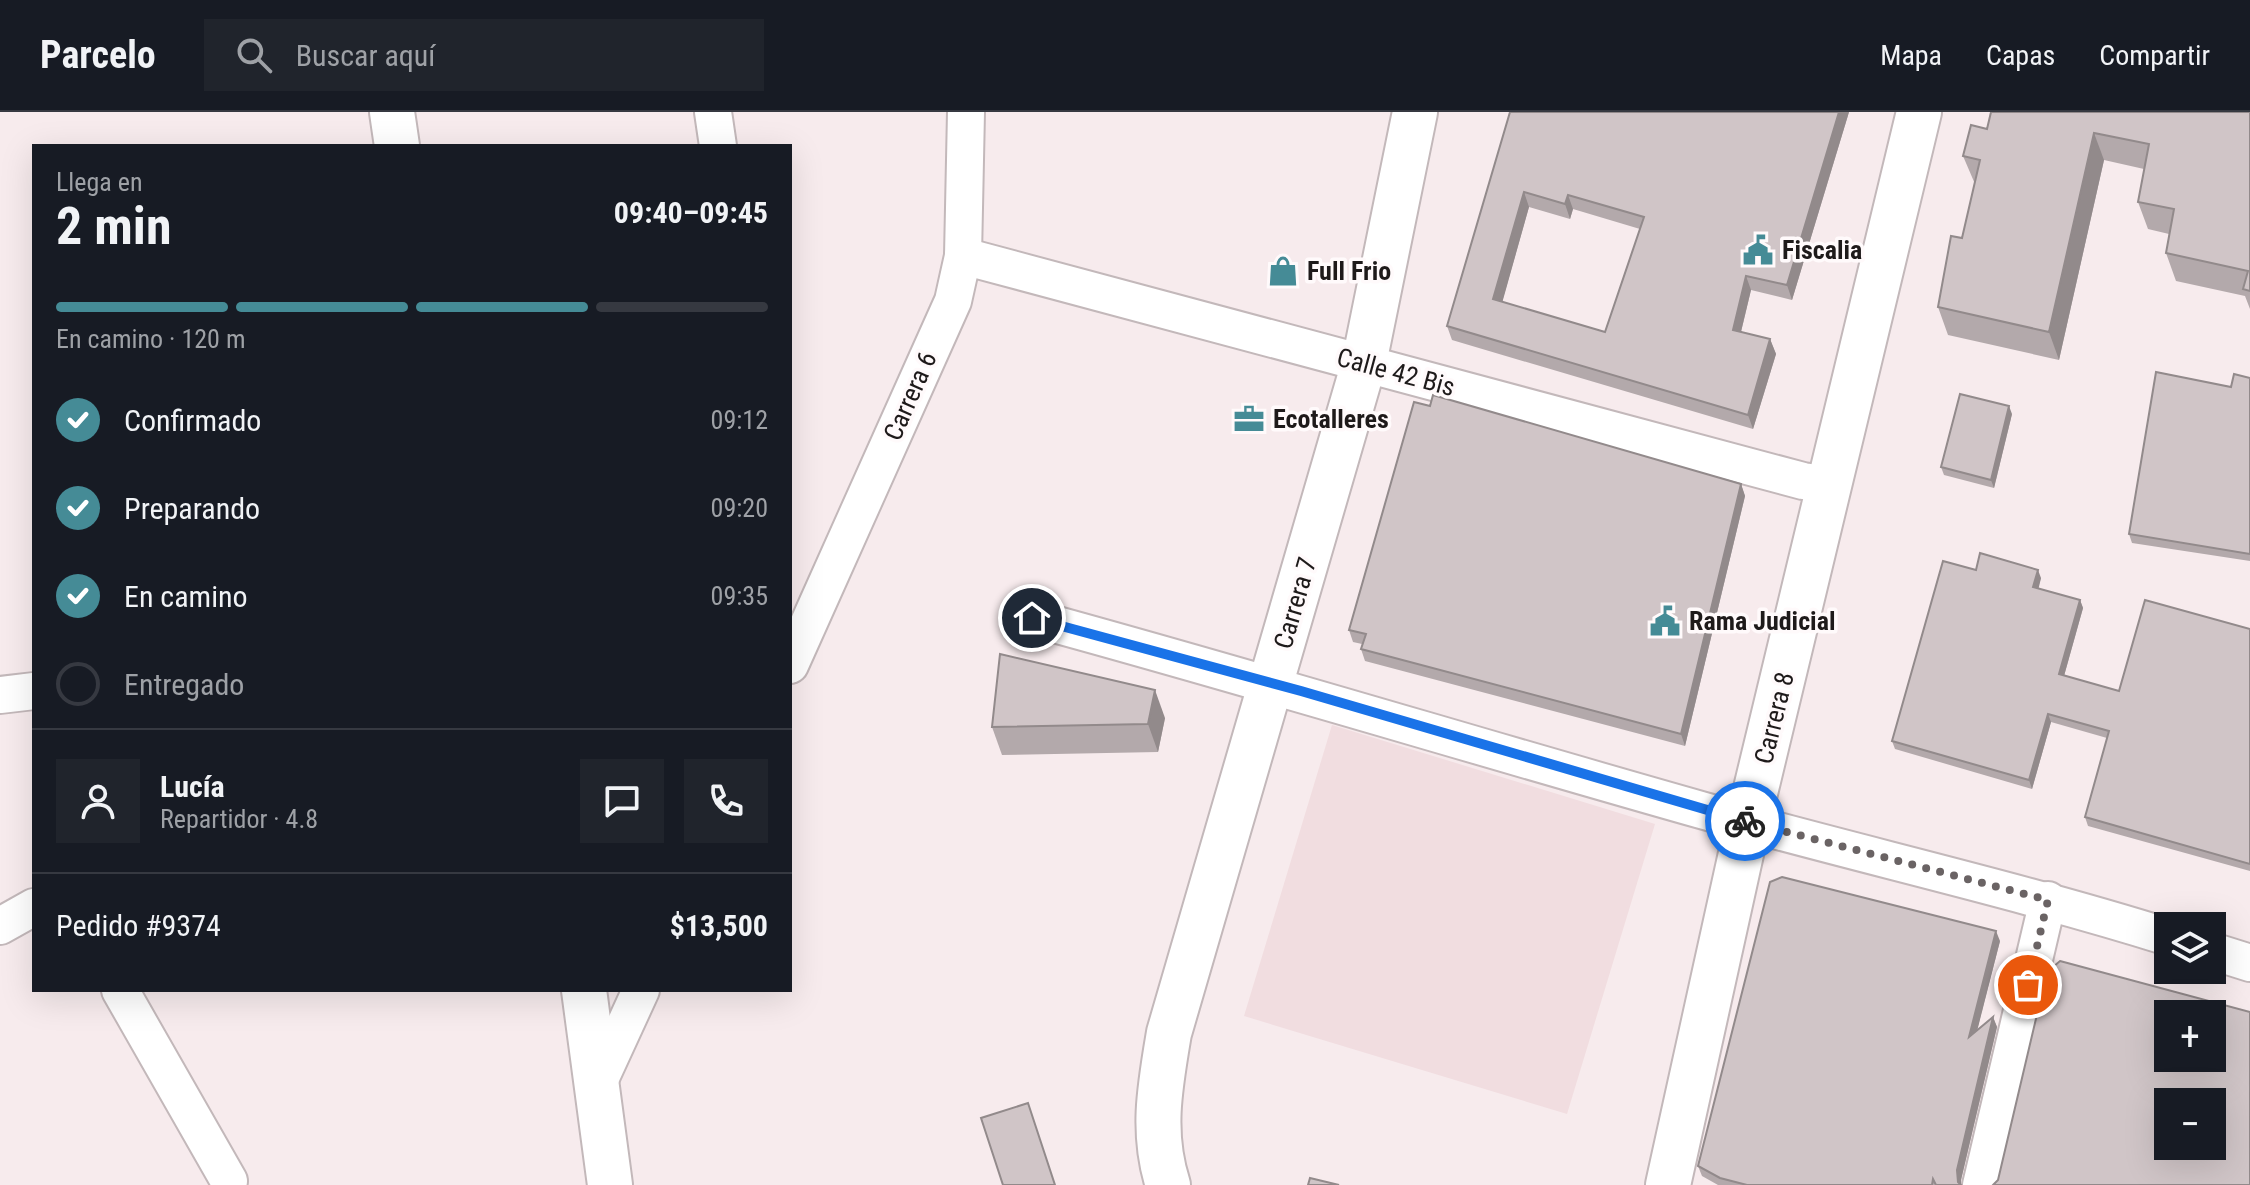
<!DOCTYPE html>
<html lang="es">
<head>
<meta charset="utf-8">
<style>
	body { margin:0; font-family:"Roboto Condensed",sans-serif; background:#20242c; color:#f1f3f6; height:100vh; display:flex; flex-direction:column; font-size:30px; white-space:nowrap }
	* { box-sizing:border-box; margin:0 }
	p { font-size:26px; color:#9ea1a6 }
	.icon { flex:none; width:44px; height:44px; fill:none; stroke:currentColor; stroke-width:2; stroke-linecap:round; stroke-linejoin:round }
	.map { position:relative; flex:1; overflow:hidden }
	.panel { position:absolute; left:32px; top:32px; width:760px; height:848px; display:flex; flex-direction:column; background:#171b24; border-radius:0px; box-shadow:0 8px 32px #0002 }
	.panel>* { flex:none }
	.fabs { position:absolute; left:2154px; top:800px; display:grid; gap:16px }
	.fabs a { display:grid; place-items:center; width:72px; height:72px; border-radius:0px; background:#171b24; box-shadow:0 8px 32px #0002; font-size:40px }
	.pin { position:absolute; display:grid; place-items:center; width:68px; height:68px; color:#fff; margin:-34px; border:4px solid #fff; border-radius:50%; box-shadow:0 2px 8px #0007 }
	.courier { position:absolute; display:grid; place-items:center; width:80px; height:80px; margin:-40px; border:6px solid #1a73e8; border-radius:50%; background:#fff; color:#222; box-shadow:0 2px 10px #0007 }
	.head em { font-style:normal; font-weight:700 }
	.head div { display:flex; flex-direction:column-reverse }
	.head { display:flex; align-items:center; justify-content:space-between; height:136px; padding:0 24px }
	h1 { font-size:52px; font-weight:700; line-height:60px }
	.bar { display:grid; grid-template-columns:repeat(4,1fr); gap:12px 8px; align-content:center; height:96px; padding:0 24px }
	.bar i { height:10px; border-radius:6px; background:#363941 }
	.bar .current { background:#458b96 }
	.bar p { grid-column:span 4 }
	.line { display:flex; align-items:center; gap:20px; padding:0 24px; border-top:2px solid #363941 }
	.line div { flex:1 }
	.round { display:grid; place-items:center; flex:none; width:84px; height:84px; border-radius:0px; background:#20242c }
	ol { padding:0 24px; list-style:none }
	li { display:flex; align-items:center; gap:24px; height:88px }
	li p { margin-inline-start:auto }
	li .icon { padding:8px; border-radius:50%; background:#458b96; color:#fff; stroke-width:4 }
	li:last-child { color:#9ea1a6 }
	li i { width:44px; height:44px; border:4px solid #363941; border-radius:50% }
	header { display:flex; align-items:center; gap:48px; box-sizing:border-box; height:112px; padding:0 40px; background:#171b24; border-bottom:2px solid #363941 }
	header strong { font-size:38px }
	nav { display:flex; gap:44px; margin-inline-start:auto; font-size:28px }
	.search { width:560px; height:72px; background:#20242c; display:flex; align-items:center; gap:20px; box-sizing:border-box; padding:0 28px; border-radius:0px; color:#9ea1a6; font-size:30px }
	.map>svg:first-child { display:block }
	.built { fill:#f1dde0 }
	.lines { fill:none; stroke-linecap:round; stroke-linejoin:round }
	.street-casing { stroke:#c3b8ba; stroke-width:40 }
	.secondary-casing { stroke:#c3b8ba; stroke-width:48 }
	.street { stroke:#fff; stroke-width:36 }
	.secondary { stroke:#fff; stroke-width:44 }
	.wall { fill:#b3a9ab; fill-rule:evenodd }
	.shaded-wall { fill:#928a8b }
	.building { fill:#d0c5c7; stroke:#928a8b; stroke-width:2; fill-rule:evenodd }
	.done { stroke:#6a6364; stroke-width:8; stroke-dasharray:0 14.4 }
	.route { stroke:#1a73e8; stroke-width:10 }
	.labels { text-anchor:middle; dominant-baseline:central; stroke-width:7; stroke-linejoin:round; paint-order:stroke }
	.poi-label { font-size:26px; font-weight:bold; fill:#1e1a1a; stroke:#fffafb; text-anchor:start }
	.street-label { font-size:26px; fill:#1e1a1a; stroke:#fffafb }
</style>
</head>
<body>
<header>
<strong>Parcelo</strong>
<div class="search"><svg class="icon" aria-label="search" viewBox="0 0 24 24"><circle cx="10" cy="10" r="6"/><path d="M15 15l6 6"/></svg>Buscar aquí</div>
<nav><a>Mapa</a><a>Capas</a><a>Compartir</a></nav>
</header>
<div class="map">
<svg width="2250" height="1073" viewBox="0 0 2250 1073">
	<rect width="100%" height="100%" fill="#f7ebed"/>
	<polygon class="built" points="1332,613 1655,712 1567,1002 1244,904"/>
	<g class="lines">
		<g class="street-casing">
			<g id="street">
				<polyline points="713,0 718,34"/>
				<polyline points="963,144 1803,369 1830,373"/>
				<path d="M1032 506C1256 567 1478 635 1701 698 1857 742 2014 777 2168 825"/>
				<polyline points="790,553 953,189 963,144 966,0"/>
				<polyline points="0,583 34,579"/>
				<polyline points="0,814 34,795"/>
				<polyline points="2212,839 2250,851"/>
				<polyline points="120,878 229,1069"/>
				<polyline points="596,976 641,878"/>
				<polyline points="1981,1073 2048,788"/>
			</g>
		</g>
		<g class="secondary-casing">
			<g id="secondary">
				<polyline points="392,0 397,34"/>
				<polyline points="584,878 610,1073"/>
				<path d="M1168 1073C1151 1021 1160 974 1169 921L1364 251 1415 0"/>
				<polyline points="1668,1073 1748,710 1919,0"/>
			</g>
		</g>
		<use href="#street" class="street"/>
		<use href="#secondary" class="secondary"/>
	</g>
	<g class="wall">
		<path d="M1510 0H1849L1792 188 1751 178 1741 220 1770 227 1776 242 1753 317 1452 228 1447 214ZM1529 95 1570 107 1573 97 1640 117 1605 220 1502 190Z"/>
		<polygon points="2250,0 2250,197 2245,184 2176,169 2166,141 2169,122 2148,117 2138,90 2144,57 2104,48 2059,248 1948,223 1938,195 1962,126 1975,72 1963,44 1987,17"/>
		<polygon points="2250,266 2250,449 2132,431 2129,422 2231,275"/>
		<polygon points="2012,302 1994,376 1944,363 1941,355"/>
		<polygon points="1741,372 1745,384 1685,634 1365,549 1361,537 1362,532 1353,530 1349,518"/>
		<polygon points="1976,458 2041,466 2038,476 2080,488 2083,496 2064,564 2119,579 2250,517 2250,759 2088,714 2085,705 2107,626 2051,610 2032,677 1895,637 1892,629"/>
		<polygon points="1165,606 1158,640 1002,643 992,615"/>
		<polygon points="2000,829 1977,918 1993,905 1997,915 1961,1068 1961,1073 1718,1073 1702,1064 1698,1054"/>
	</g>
	<g class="shaded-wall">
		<polygon points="1839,0 1849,0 1792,188 1787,173"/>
		<polygon points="2094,21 2104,48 2059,248 2049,220"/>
		<polygon points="1524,80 1529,95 1499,202 1493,187"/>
		<polygon points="1568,83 1573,97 1570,107 1565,92"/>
		<polygon points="1746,164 1751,178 1738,232 1733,218"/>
		<polygon points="1770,227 1776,242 1753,317 1748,303"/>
		<polygon points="2009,294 2012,302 1994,376 1991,368"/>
		<polygon points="1741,372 1745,384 1685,634 1681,622"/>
		<polygon points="2038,458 2041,466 2037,483 2033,475"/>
		<polygon points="2080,488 2083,496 2062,571 2059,562"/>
		<polygon points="1155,578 1165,606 1158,640 1148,612"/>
		<polygon points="2048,602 2051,610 2032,677 2029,668"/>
		<polygon points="1996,819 2000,829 1973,935 1969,925"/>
		<polygon points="1993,905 1997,915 1961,1068 1961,1073 1958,1070 1957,1058"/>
	</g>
	<g class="building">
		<path d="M1510 0H1839L1787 173 1746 164 1733 218 1770 227 1748 303 1447 214ZM1524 80 1565 92 1568 83 1644 105 1605 220 1493 187Z"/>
		<polygon points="1991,0 2250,0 2250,179 2243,177 2248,159 2166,141 2174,97 2138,90 2149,32 2094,21 2049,220 1938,195 1951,124 1962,126 1980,48 1963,44 1971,13 1987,17"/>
		<polygon points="2156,260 2231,275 2234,262 2250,266 2250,442 2129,422"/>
		<polygon points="1960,282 2009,294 1991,368 1941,355"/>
		<polygon points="1433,283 1741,372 1681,622 1361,537 1366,522 1349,518 1414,290 1430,294"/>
		<polygon points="1980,441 2038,458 2033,475 2080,488 2059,562 2119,579 2145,488 2250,517 2250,752 2085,705 2109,619 2048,602 2029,668 1892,629 1943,449 1976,458"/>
		<polygon points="1000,542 1155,578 1148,612 992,615"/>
		<polygon points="1782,765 1996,819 1969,925 1993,905 1957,1058 1958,1070 1961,1073 1936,1073 1933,1067 1932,1073 1747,1073 1720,1066 1698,1054 1770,770"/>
		<path d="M2060 849 2250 900V1073H1993L1998 1068 2047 860ZM2168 902H2212V946H2168ZM2168 990H2212V1034H2168Z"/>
		<polygon points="1028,991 1055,1073 1003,1073 981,1006"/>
		<polygon points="1310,1066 1339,1073 1308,1073"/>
	</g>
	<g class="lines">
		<polyline class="done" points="1745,709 2048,788 2028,873"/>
		<polyline class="route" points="1032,506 1301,579 1745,709"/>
	</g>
	<defs>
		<g id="civic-bare" transform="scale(2.4)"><path d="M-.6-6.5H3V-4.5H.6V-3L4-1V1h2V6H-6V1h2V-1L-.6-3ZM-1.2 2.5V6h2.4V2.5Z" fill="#458b96" stroke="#fffafb" stroke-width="2.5" paint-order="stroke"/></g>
		<g id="shop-bare" transform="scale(2.4)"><path d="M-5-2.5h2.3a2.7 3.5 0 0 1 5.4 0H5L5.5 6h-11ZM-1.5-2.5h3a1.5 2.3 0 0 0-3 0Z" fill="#458b96" stroke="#fffafb" stroke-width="2.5" paint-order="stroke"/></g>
		<g id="office-bare" transform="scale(2.4)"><path d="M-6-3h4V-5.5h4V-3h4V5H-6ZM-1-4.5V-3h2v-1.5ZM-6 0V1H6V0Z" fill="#458b96" stroke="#fffafb" stroke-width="2.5" paint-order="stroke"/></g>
	</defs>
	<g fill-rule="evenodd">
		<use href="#civic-bare" x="1758" y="138"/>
		<use href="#shop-bare" x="1283" y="159"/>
		<use href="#office-bare" x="1249" y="307"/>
		<use href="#civic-bare" x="1665" y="509"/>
	</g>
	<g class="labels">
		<g class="poi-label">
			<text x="1782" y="138">Fiscalia</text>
			<text x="1307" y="159">Full Frio</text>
			<text x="1273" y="307">Ecotalleres</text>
			<text x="1689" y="509">Rama Judicial</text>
		</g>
		<g class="street-label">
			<text transform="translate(1396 260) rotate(15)">Calle 42 Bis</text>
			<text transform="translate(910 284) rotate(-66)">Carrera 6</text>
			<text transform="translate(1295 491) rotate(-74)">Carrera 7</text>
			<text transform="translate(1774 606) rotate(-76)">Carrera 8</text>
		</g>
	</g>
</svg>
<div class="fabs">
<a><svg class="icon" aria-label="layers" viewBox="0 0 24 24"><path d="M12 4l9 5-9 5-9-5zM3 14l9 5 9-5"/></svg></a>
<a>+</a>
<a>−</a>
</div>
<div class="pin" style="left:2028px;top:873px;background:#ea580c"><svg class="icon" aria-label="bag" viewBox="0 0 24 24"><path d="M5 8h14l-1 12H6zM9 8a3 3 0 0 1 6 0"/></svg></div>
<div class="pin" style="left:1032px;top:506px;background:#1f2937"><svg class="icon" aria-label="home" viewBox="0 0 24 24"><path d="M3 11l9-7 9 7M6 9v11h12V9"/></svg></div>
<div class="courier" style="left:1745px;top:709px"><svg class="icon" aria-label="bike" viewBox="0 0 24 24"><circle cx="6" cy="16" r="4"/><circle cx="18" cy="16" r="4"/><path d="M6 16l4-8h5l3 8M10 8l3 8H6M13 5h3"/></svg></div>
<section class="panel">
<div class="head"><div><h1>2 min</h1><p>Llega en</p></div><em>09:40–09:45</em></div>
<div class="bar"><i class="current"></i><i class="current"></i><i class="current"></i><i></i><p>En camino · 120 m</p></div>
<ol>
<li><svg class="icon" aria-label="check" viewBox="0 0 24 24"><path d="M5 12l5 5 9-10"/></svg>Confirmado<p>09:12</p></li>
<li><svg class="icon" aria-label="check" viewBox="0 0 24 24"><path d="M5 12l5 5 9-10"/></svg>Preparando<p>09:20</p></li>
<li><svg class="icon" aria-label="check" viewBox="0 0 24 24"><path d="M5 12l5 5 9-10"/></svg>En camino<p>09:35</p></li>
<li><i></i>Entregado</li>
</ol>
<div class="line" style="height:144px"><a class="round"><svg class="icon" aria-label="person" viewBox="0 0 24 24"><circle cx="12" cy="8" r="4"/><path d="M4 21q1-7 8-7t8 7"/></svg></a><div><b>Lucía</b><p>Repartidor · 4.8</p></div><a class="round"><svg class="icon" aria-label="chat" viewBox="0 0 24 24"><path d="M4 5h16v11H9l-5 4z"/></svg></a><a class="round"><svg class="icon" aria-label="phone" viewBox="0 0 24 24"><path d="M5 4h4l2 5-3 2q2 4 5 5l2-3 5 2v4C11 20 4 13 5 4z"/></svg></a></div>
<div class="line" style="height:104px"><div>Pedido #9374</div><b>$13,500</b></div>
</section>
</div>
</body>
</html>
